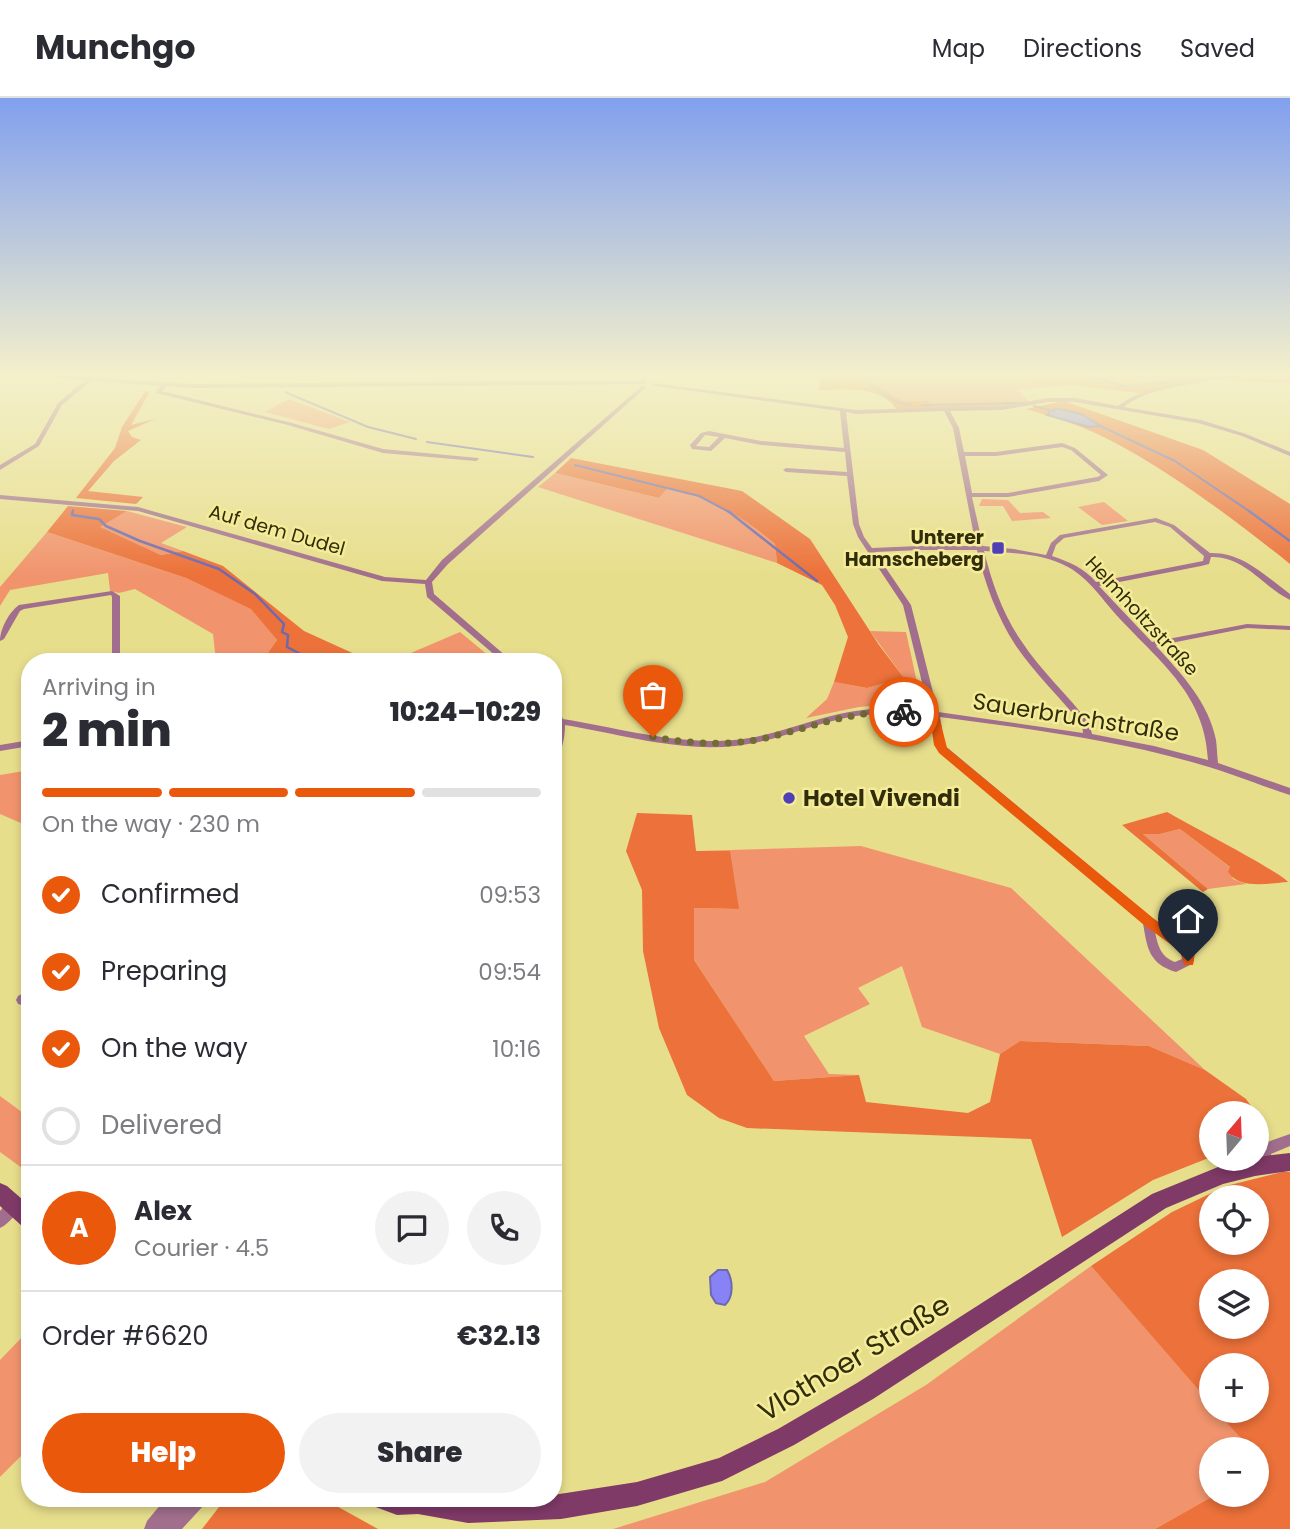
<!DOCTYPE html>
<html lang="en">
<head>
<meta charset="utf-8">
<style>
	body { margin:0; font-family:Poppins,sans-serif; background:#f2f2f3; color:#2b2b33; height:100vh; display:flex; flex-direction:column; font-size:26px; white-space:nowrap }
	* { box-sizing:border-box; margin:0 }
	p { font-size:23px; color:#7c7c81 }
	.icon { flex:none; width:38px; height:38px; fill:none; stroke:currentColor; stroke-width:2; stroke-linecap:round; stroke-linejoin:round }
	.map { position:relative; flex:1; overflow:hidden }
	.details { position:absolute; left:21px; top:555px; width:541px; height:854px; display:flex; flex-direction:column; background:#fff; border-radius:28px; box-shadow:0 4px 10px #0003 }
	.details>* { flex:none }
	.needle { width:46px; rotate:19deg }
	.fabs { position:absolute; left:1199px; top:1003px; display:grid; gap:14px }
	.fabs a { display:grid; place-items:center; width:70px; height:70px; border-radius:50%; background:#fff; box-shadow:0 4px 10px #0003; font-size:35px }
	.pin { position:absolute; display:grid; place-items:center; width:60px; height:60px; color:#fff; margin:-72px -30px; border-radius:50% 50% 50% 0; rotate:-45deg; box-shadow:0 0 7px #0007 }
	.pin .icon { rotate:45deg }
	.courier { position:absolute; display:grid; place-items:center; width:70px; height:70px; margin:-35px; border:5px solid #ea580c; border-radius:50%; background:#fff; color:#222; box-shadow:0 2px 9px #0007 }
	.headline em { font-style:normal; font-weight:800 }
	.headline div { display:flex; flex-direction:column-reverse }
	.headline { display:flex; align-items:center; justify-content:space-between; height:119px; padding:0 21px }
	h1 { font-size:46px; font-weight:800; line-height:52px }
	.bar { display:grid; grid-template-columns:repeat(4,1fr); gap:10px 7px; align-content:center; height:84px; padding:0 21px }
	.bar i { height:9px; border-radius:5px; background:#e1e1e2 }
	.bar .selected { background:#ea580c }
	.bar p { grid-column:span 4 }
	.line { display:flex; align-items:center; gap:18px; padding:0 21px; border-top:2px solid #e1e1e2 }
	.line div { flex:1 }
	.round { display:grid; place-items:center; flex:none; width:74px; height:74px; border-radius:37px; background:#f2f2f3 }
	ol { padding:0 21px; list-style:none }
	li { display:flex; align-items:center; gap:21px; height:77px }
	li p { margin-inline-start:auto }
	li .icon { padding:7px; border-radius:50%; background:#ea580c; color:#fff; stroke-width:4 }
	li:last-child { color:#7c7c81 }
	li i { width:38px; height:38px; border:4px solid #e1e1e2; border-radius:50% }
	.action { display:flex; gap:14px; margin-top:auto; padding:14px 21px }
	.action a { flex:1; height:80px; border-radius:42px; background:#ea580c; color:#fff; font-size:28px; font-weight:800; line-height:80px; text-align:center }
	.action a+a { background:#f2f2f3; color:#2b2b33 }
	header { display:flex; align-items:center; gap:42px; box-sizing:border-box; height:98px; padding:0 35px; background:#fff; border-bottom:2px solid #e1e1e2 }
	header strong { font-size:33px }
	nav { display:flex; gap:38px; margin-inline-start:auto; font-size:24px }
	.map>svg:first-child { display:block }
	.green { fill:#f1946d }
	.forest { fill:#ec713a; fill-rule:evenodd }
	.water { fill:#8783f6; stroke:#6d69af; stroke-width:2 }
	.lines { fill:none; stroke-linecap:round; stroke-linejoin:round }
	.stream-far1 { stroke:#6d69af; stroke-width:2 }
	.stream { stroke:#6d69af; stroke-width:2.5 }
	.minor { fill:#a16f8d; fill-rule:evenodd }
	.tertiary { fill:#a16f8d; fill-rule:evenodd }
	.secondary { fill:#803a68; fill-rule:evenodd }
	.route { fill:#ea580c }
	.done { stroke:#716b38; stroke-width:7; stroke-dasharray:0 12.6 }
	.poi-dot { fill:#5040b7; stroke:#f5ec99; stroke-width:2.5 }
	.labels { text-anchor:middle; dominant-baseline:central; stroke-width:5; stroke-linejoin:round; paint-order:stroke }
	.far-street-label { font-size:19px; fill:#312d0a; stroke:#f5ec99 }
	.far-poi-label { font-size:19px; font-weight:bold; fill:#312d0a; stroke:#f5ec99; text-anchor:end }
	.street-label { font-size:23px; fill:#312d0a; stroke:#f5ec99 }
	.poi-label { font-size:23px; font-weight:bold; fill:#312d0a; stroke:#f5ec99; text-anchor:start }
	.near-street-label { font-size:28px; fill:#312d0a; stroke:#f5ec99 }
</style>
</head>
<body>
<header>
<strong>Munchgo</strong>
<nav><a>Map</a><a>Directions</a><a>Saved</a></nav>
</header>
<div class="map">
<svg width="1290" height="1431" viewBox="0 0 1290 1431">
	<rect width="100%" height="100%" fill="#e7de8c"/>
	<g class="green">
		<polygon points="862,276 1290,276 1290,285 1203,281 1139,295 1071,287 1017,292 1030,304 1017,307 1012,304 931,308 929,303 901,303"/>
		<polygon points="289,301 350,324 329,331 265,314"/>
		<path d="M555 375 659 400 667 391C709 398 743 419 775 446L777 465 538 389Z"/>
		<polygon points="982,401 1008,402 1020,415 1043,414 1051,420 1012,423 1003,408 979,408"/>
		<polygon points="1104,404 1128,423 1102,427 1078,409"/>
		<polygon points="127,413 187,429 161,445 183,453 161,457 99,429"/>
		<polygon points="47,434 186,480 252,511 277,542 262,563 216,563 213,536 135,491 119,495 110,493 108,475 10,492 0,508 0,489"/>
		<polygon points="870,533 906,534 920,598 917,604 859,609 806,620 827,601 834,584 867,590 904,580"/>
		<polygon points="460,534 495,563 392,563"/>
		<polygon points="30,672 30,729 0,716 0,677"/>
		<polygon points="1180,731 1231,770 1233,781 1246,786 1208,791 1142,735 1160,736"/>
		<polygon points="861,748 1011,790 1205,972 1149,948 1020,943 1000,956 922,929 902,868 858,890 870,906 804,938 829,976 859,977 774,983 694,862 694,810 739,811 696,753"/>
		<polygon points="0,998 30,1020 30,1076 0,1054"/>
		<polygon points="1091,1168 1211,1305 1211,1312 1218,1313 1251,1351 1211,1351 1211,1396 1215,1397 1155,1431 613,1431 765,1384 926,1287"/>
		<polygon points="30,1231 30,1349 0,1379 0,1262"/>
	</g>
	<g class="forest">
		<path d="M822 276H862L902 303H929L931 308 1012 304 1017 307 898 313C880 286 847 292 818 292Z"/>
		<polygon points="950,276 1084,276 1106,287 1121,289 1206,276 1290,276 1290,285 1203,281 1139,295 1071,287 1039,289 1021,278"/>
		<polygon points="146,292 149,295 131,327 155,321 128,333 132,339 141,342 114,363 88,393 143,399 136,406 76,400 115,350 122,329"/>
		<path d="M1064 303 1203 352 1290 406V466C1234 421 1157 363 1093 334 1072 324 1048 318 1026 311Z"/>
		<path d="M571 360 742 393 810 441 879 547 904 580 867 590 834 584 848 539 835 507 822 487 777 465 775 446C743 419 709 398 667 391L659 400 555 375Z"/>
		<polygon points="68,408 127,413 100,429 161,457 183,453 223,468 304,533 370,563 262,563 277,542 251,511 186,480 47,434"/>
		<path d="M1167 714C1186 725 1282 775 1288 784 1269 785 1240 792 1228 774L1230 769 1180 731 1160 736H1143L1208 791 1203 794 1122 727Z"/>
		<polygon points="637,715 692,717 696,753 730,753 739,811 694,810 694,862 774,983 859,977 866,1004 968,1015 990,1004 1000,956 1020,943 1149,948 1205,972 1246,1001 1256,1015 1211,1015 1211,1059 1153,1082 1062,1139 1031,1041 747,1030 719,1020 687,997 659,930 643,853 642,792 626,753"/>
		<path d="M1282 1074H1290V1431H1155L1215 1397 1256 1396 1257 1373 1265 1367 1257 1357 1256 1351H1251L1216 1313 1256 1312V1267H1211V1306L1091 1168 1172 1114 1226 1088ZM1211 1099H1256V1144H1211ZM1211 1183H1256V1228H1211Z"/>
		<polygon points="226,1400 322,1400 378,1431 202,1431"/>
	</g>
	<g class="water">
		<polygon points="1059,311 1081,316 1101,328 1089,329 1047,317 1051,312"/>
		<path d="M718 1172H727C733 1182 734 1199 725 1207L716 1205 711 1197 710 1179Z"/>
	</g>
	<g class="lines">
		<g class="stream-far1">
			<polyline points="853,276 896,304 911,307"/>
			<polyline points="1081,276 1123,288 1203,281"/>
			<polyline points="1210,281 1265,276"/>
			<polyline points="285,294 368,329 416,341"/>
			<polyline points="922,307 1024,305"/>
			<polyline points="1034,308 1054,313"/>
			<polyline points="1098,327 1175,363 1252,415"/>
			<polyline points="427,344 533,359"/>
			<polyline points="575,367 699,398 731,415"/>
			<polyline points="72,415 73,412"/>
		</g>
		<g class="stream">
			<polyline points="73,413 72,417 99,421 106,428 140,443 219,471 255,496 284,526 282,534 288,537 287,549 316,564"/>
			<polyline points="728,413 817,483"/>
			<polyline points="1249,413 1290,443"/>
		</g>
		<g class="minor">
			<polygon points="14,276 43,276 192,286 644,282 647,284 644,286 192,290 167,288 162,293 292,325 383,351 478,360 479,361 476,363 383,355 288,327 156,295 156,293 161,288 91,283 62,307 39,348 0,372 0,367 35,346 58,305 85,282"/>
			<path d="M1205 276H1211L1206 283C1179 289 1146 291 1124 309L1201 322 1246 336 1290 354V358L1242 338 1198 325 1075 304H1048L1002 312 950 313 959 330 964 354H996L1062 345 1075 350 1108 377 1099 383 1008 399H972L983 448 1014 451 1046 457 1051 445 1060 437 1156 420 1174 427 1210 455C1243 454 1265 478 1290 496V502C1263 489 1245 458 1211 459L1209 466 1201 468 1099 488 1152 544 1247 526 1290 528V532L1247 530 1156 548C1181 575 1209 605 1216 642 1217 649 1217 657 1218 665L1290 690V697C1256 686 1223 672 1188 663 1108 641 1023 630 940 619L942 630 943 646 1152 820 1189 847 1194 863 1192 866 1176 874C1149 866 1147 850 1143 825L936 649 931 618C902 616 873 614 845 620 808 628 773 644 735 648 678 654 620 636 565 627 565 639 562 658 553 664V648L556 634 553 617V605L557 608 563 621C619 630 676 647 734 642 773 639 810 621 849 614 876 609 902 610 929 613L903 507 858 439 853 426 847 378 786 374 783 372 786 370 847 374 845 354 761 347 725 340 711 353 692 351 690 347 701 335 709 333 761 343 844 350 840 313 655 288 653 287V285L856 312 1002 308 1048 300H1075L1118 308C1142 289 1174 287 1202 281ZM944 313 953 330 976 448H919L872 450 864 439 859 426 846 314 856 316ZM705 337 719 339 709 349 696 348ZM1062 349 1071 352 1101 377 1097 379 1008 395H972L965 358H996ZM1155 424 1170 429 1204 458 1203 463 1096 484C1084 470 1070 464 1052 458L1056 447 1064 440ZM919 452H977C985 486 997 519 1016 548 1035 576 1061 600 1082 627L1083 635 938 614 911 507 875 454ZM984 453C1011 455 1043 455 1068 469 1090 481 1103 503 1120 521 1161 565 1205 597 1208 662L1154 648 1092 636 1089 625C1068 597 1041 573 1022 544 1003 517 992 485 984 453ZM1155 834 1180 852 1182 861 1175 864C1161 859 1158 848 1155 834Z"/>
			<polygon points="643,287 645,288 645,290 448,466 432,484 434,496 513,564 503,564 427,499 425,486 382,483 138,413 0,401 0,397 138,409 385,479 426,482 442,462"/>
			<path d="M112 493 120 498V564H112V499L111 497 24 511 20 513 4 541 0 543C0 531 9 514 19 507Z"/>
			<polygon points="30,642 30,648 0,653 0,647"/>
			<polygon points="30,891 30,903 22,907 18,906 16,902 18,898"/>
			<path d="M1290 1036V1048L1271 1056V1066L1269 1071 1264 1073 1259 1071C1256 1064 1256 1055 1259 1047Z"/>
			<path d="M14 1100 19 1102 21 1107C17 1115 9 1126 0 1130V1113L9 1102Z"/>
		</g>
		<polygon class="tertiary" points="166,1400 207,1400 204,1407 182,1431 144,1431 147,1423"/>
		<g class="secondary">
			<polygon points="1290,1055 1290,1073 1255,1078 1223,1086 1166,1110 873,1301 794,1347 722,1383 637,1408 561,1421 468,1425 418,1416 397,1417 373,1408 369,1400 553,1400 553,1397 637,1384 719,1360 778,1331 857,1285 1152,1096 1223,1067 1256,1059"/>
			<polygon points="0,1085 7,1088 30,1108 30,1132 23,1129 0,1108"/>
		</g>
	</g>
	<linearGradient id="sky" x2="0" y2="1"><stop stop-color="#81a0ee"/><stop offset="0.58" stop-color="#f4f0cb"/><stop offset="1" stop-color="#f4f0cb" stop-opacity="0"/></linearGradient>
	<rect width="1290" height="477" fill="url(#sky)"/>
	<polygon class="route" points="904,610 938,614 947,650 1153,820 1190,847 1195,855 1193,867 1184,867 1181,854 1144,827 939,655 934,647 930,619 901,616 899,614"/>
	<g class="lines">
		<path class="done" d="M653 639C687 645 721 648 756 642 807 632 851 611 904 614"/>
	</g>
	<g class="poi-dot">
		<rect x="991" y="443" width="14" height="14" rx="3.5"/>
		<circle cx="789" cy="700" r="7"/>
	</g>
	<g class="labels">
		<g class="far-street-label">
			<text transform="translate(277 432) rotate(16)">Auf dem Dudel</text>
			<text transform="translate(1142 518) rotate(47)">Helmholtzstraße</text>
		</g>
		<g class="far-poi-label">
			<text x="984" y="439">Unterer<tspan x="984" dy="22">Hamscheberg</tspan></text>
		</g>
		<g class="street-label">
			<text transform="translate(1076 619) rotate(9)">Sauerbruchstraße</text>
		</g>
		<g class="poi-label">
			<text x="803" y="700">Hotel Vivendi</text>
		</g>
		<g class="near-street-label">
			<text transform="translate(854 1260) rotate(-31)">Vlothoer Straße</text>
		</g>
	</g>
</svg>
<div class="fabs">
<a><svg class="needle" viewBox="-14 -14 28 28"><path d="M0-13l5 13h-10z" fill="#e53935"/><path d="M0 13l5-13h-10z" fill="#7c7c81"/></svg></a>
<a><svg class="icon" aria-label="locate" viewBox="0 0 24 24"><circle cx="12" cy="12" r="6"/><path d="M12 2v4M12 18v4M2 12h4M18 12h4"/></svg></a>
<a><svg class="icon" aria-label="layers" viewBox="0 0 24 24"><path d="M12 4l9 5-9 5-9-5zM3 14l9 5 9-5"/></svg></a>
<a>+</a>
<a>−</a>
</div>
<div class="pin" style="left:653px;top:639px;background:#ea580c"><svg class="icon" aria-label="bag" viewBox="0 0 24 24"><path d="M5 8h14l-1 12H6zM9 8a3 3 0 0 1 6 0"/></svg></div>
<div class="pin" style="left:1188px;top:863px;background:#1f2937"><svg class="icon" aria-label="home" viewBox="0 0 24 24"><path d="M3 11l9-7 9 7M6 9v11h12V9"/></svg></div>
<div class="courier" style="left:904px;top:614px"><svg class="icon" aria-label="bike" viewBox="0 0 24 24"><circle cx="6" cy="16" r="4"/><circle cx="18" cy="16" r="4"/><path d="M6 16l4-8h5l3 8M10 8l3 8H6M13 5h3"/></svg></div>
<section class="details">
<div class="headline"><div><h1>2 min</h1><p>Arriving in</p></div><em>10:24–10:29</em></div>
<div class="bar"><i class="selected"></i><i class="selected"></i><i class="selected"></i><i></i><p>On the way · 230 m</p></div>
<ol>
<li><svg class="icon" aria-label="check" viewBox="0 0 24 24"><path d="M5 12l5 5 9-10"/></svg>Confirmed<p>09:53</p></li>
<li><svg class="icon" aria-label="check" viewBox="0 0 24 24"><path d="M5 12l5 5 9-10"/></svg>Preparing<p>09:54</p></li>
<li><svg class="icon" aria-label="check" viewBox="0 0 24 24"><path d="M5 12l5 5 9-10"/></svg>On the way<p>10:16</p></li>
<li><i></i>Delivered</li>
</ol>
<div class="line" style="height:126px"><b class="round" style="background:#ea580c;color:#fff">A</b><div><b>Alex</b><p>Courier · 4.5</p></div><a class="round"><svg class="icon" aria-label="chat" viewBox="0 0 24 24"><path d="M4 5h16v11H9l-5 4z"/></svg></a><a class="round"><svg class="icon" aria-label="phone" viewBox="0 0 24 24"><path d="M5 4h4l2 5-3 2q2 4 5 5l2-3 5 2v4C11 20 4 13 5 4z"/></svg></a></div>
<div class="line" style="height:91px"><div>Order #6620</div><b>€32.13</b></div>
<div class="action"><a>Help</a><a>Share</a></div>
</section>
</div>
</body>
</html>
